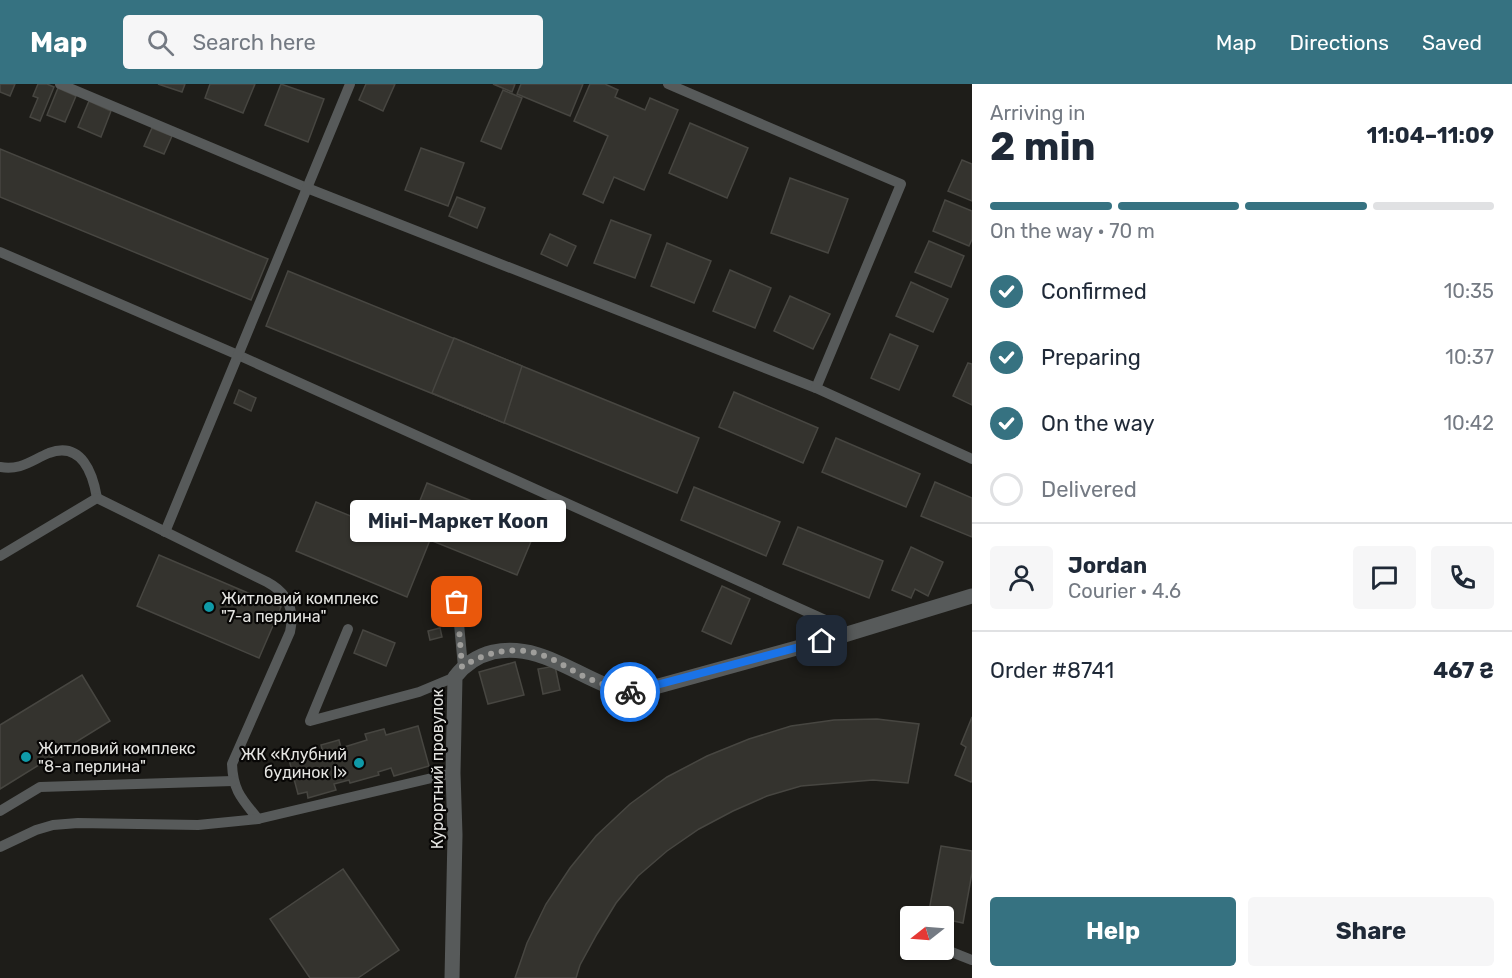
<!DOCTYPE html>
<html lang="en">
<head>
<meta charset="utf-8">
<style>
	body { margin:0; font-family:Rubik,sans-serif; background:#f6f6f7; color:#1f2937; height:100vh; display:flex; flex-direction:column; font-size:22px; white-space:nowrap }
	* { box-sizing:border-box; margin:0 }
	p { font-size:20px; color:#747a83 }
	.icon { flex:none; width:33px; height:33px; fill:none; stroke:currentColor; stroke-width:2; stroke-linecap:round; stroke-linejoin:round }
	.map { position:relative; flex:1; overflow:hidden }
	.panel { display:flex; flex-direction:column; background:#fff; width:540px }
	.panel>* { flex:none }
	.needle { width:39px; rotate:253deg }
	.controls { position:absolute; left:900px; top:822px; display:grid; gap:12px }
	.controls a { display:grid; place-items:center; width:54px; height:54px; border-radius:6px; background:#fff; box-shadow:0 2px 4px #0004; font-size:30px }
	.pin { position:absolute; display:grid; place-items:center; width:51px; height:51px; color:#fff; margin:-26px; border-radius:12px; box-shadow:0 3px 9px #0006 }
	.courier { position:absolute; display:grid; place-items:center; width:60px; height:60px; margin:-30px; border:4px solid #1a73e8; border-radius:50%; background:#fff; color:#222; box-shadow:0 2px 8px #0007 }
	.bubble { position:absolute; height:42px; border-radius:6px; background:#fff; box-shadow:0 2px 4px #0004; font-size:20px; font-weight:700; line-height:42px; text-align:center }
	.overview em { font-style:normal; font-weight:700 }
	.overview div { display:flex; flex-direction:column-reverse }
	.overview { display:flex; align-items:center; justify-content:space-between; height:102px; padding:0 18px }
	h1 { font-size:39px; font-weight:700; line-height:45px }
	.bar { display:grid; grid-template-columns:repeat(4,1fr); gap:9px 6px; align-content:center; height:72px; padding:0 18px }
	.bar i { height:8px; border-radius:4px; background:#e0e1e3 }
	.bar .active { background:#367281 }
	.bar p { grid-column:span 4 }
	.line { display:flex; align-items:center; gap:15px; padding:0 18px; border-top:2px solid #e0e1e3 }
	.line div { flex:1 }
	.round { display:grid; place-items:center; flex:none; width:63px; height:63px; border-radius:6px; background:#f6f6f7 }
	ol { padding:0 18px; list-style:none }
	li { display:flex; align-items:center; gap:18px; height:66px }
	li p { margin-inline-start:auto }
	li .icon { padding:6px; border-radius:50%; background:#367281; color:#fff; stroke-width:4 }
	li:last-child { color:#747a83 }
	li i { width:33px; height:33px; border:3px solid #e0e1e3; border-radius:50% }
	.primary-button { display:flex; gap:12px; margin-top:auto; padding:12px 18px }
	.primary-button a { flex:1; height:69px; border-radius:6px; background:#367281; color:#fff; font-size:24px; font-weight:700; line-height:69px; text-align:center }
	.primary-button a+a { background:#f6f6f7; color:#1f2937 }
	header { display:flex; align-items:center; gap:36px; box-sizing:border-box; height:84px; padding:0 30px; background:#367281; color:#fff }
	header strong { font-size:28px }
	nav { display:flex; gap:33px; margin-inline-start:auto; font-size:21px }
	.search { width:420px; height:54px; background:#f6f6f7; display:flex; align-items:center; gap:15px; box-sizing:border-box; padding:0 21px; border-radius:6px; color:#747a83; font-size:22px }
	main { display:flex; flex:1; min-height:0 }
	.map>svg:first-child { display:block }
	.building { fill:#34332e; stroke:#474641; stroke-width:1.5 }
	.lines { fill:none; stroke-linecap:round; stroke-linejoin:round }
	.service { stroke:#575a5a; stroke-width:10 }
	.minor { stroke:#575a5a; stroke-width:15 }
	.done { stroke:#9f9e9b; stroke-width:6; stroke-dasharray:0 10.8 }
	.route { stroke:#1a73e8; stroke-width:8 }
	.culture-dot { fill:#0f9aa8; stroke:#080706; stroke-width:2 }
	.labels { text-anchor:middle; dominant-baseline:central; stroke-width:4.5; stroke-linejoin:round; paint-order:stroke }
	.poi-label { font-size:16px; fill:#e4e4e1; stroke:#080706; text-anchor:start }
	.street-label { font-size:16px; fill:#e4e4e1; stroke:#080706 }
</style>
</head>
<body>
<header>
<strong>Map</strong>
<div class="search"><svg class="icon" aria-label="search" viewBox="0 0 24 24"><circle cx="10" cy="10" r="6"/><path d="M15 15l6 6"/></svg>Search here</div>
<nav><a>Map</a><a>Directions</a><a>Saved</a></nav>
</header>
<main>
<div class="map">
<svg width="972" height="894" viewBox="0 0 972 894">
	<rect width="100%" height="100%" fill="#1e1d19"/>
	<g class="building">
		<polygon points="0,0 15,0 10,12 0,8"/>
		<polygon points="38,0 47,0 54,3 40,37 30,33 38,14 33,12"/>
		<polygon points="158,0 185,0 182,8"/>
		<polygon points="210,0 255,0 243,29 205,14"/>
		<polygon points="281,0 324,15 308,58 265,41"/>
		<polygon points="366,0 395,0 383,27 359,16"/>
		<polygon points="493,0 515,0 512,8"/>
		<polygon points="521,0 583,0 570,32 517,10"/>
		<polygon points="590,0 605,0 618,6 615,13 645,26 650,14 678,26 644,106 614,93 603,119 583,110 608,52 574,37"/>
		<polygon points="58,4 76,12 65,38 47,31"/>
		<polygon points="503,6 522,14 501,65 481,57"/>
		<polygon points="89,17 111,27 101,53 78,43"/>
		<polygon points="690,39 748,64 727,114 669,89"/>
		<polygon points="152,44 172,52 164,70 144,62"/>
		<polygon points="421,64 464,79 448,122 405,106"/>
		<polygon points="0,65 268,175 251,216 0,113"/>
		<polygon points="962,76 972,80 972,117 948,107"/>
		<polygon points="790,94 848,115 828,169 771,149"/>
		<polygon points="457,113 485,124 477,144 449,132"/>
		<polygon points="945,116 972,127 972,155 969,162 933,147"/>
		<polygon points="611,136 651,151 635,194 594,179"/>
		<polygon points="550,150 576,162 567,182 541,170"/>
		<polygon points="929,157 964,172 951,203 915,188"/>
		<polygon points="667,159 711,177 694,219 651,202"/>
		<polygon points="730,186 771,204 755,244 713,227"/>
		<polygon points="288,187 699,354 677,409 266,242"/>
		<polygon points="911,198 948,215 933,248 896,232"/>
		<polygon points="790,212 830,230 813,265 774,247"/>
		<polygon points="890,250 918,262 899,306 871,294"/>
		<polygon points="454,254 522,282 504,339 432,309"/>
		<polygon points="968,279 972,280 972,321 953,312"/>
		<polygon points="239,306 256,314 251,327 234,319"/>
		<polygon points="734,308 818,344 803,379 719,343"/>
		<polygon points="836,354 920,390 906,423 822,388"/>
		<polygon points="935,398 972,414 972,453 921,432"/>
		<polygon points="427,399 537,443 517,491 430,456 407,513 296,467 316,418 405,454"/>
		<polygon points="694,403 780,438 766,472 681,436"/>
		<polygon points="798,443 883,477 869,514 783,480"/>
		<polygon points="911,463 943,478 928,512 915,505 911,514 892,506"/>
		<polygon points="159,471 281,523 259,574 137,522"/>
		<polygon points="722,502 750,515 731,560 702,547"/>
		<polygon points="440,544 442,553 430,556 428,547"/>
		<polygon points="363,546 395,559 386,582 354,569"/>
		<polygon points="515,578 524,611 488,620 479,588"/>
		<polygon points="555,582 560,606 543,610 538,585"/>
		<polygon points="82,591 110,637 0,705 0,641"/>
		<polygon points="972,633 972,696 971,698 955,691 966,663 961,660"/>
		<polygon points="877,635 919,640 908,699 873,696 801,702 767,712 733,727 699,745 667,767 638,792 616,819 597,850 580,881 576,894 515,894 527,859 546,820 570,784 596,752 630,720 667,693 707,672 749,655 791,642 834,636"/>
		<polygon points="418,642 429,682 394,692 391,684 378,688 379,691 350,699 349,696 334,700 336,706 308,714 307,708 298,710 288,672 298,669 300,675 323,669 321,661 339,656 341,664 367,656 365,650 384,645 386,651"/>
		<polygon points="941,762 972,767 972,789 963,839 944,835 944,832 928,832"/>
		<polygon points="343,785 399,866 358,894 310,894 270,835"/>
	</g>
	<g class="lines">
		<g class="service">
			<polyline points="60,0 307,104 816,304 972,375"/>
			<polyline points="668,0 901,100 816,304"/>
			<polyline points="0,168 238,271 832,539 844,551"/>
			<path d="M0 383C20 387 32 376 49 369 82 357 93 390 97 414"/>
			<path d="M97 414 267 498C288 509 295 525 290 548L232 680C233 707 242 715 258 735"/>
			<polyline points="165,448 350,0"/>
			<polyline points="0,472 97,414"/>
			<polyline points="457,518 463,583"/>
			<polyline points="348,545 310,637 419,608 455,593"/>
			<polyline points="0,727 40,703 233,697"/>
			<polyline points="0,763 36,746 53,741 78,739 198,741 258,735 453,689"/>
			<polyline points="944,865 972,876"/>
		</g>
		<path class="minor" d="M452 894 455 751 453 689 455 593C465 580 477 572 493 568 536 559 570 587 608 602 613 604 619 607 625 608 631 609 638 606 644 606L844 551 972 512"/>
	</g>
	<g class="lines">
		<path class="done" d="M457 518 462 583C486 568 514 561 542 571 557 576 572 587 587 594 600 599 613 604 626 609L630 608"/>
		<polyline class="route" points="630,608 822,557"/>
	</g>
	<g class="culture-dot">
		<circle cx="209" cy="523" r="6"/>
		<circle cx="26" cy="673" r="6"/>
		<circle cx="359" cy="679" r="6"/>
	</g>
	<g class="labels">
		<g class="poi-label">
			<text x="221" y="514">Житловий комплекс<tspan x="221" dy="18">"7-а перлина"</tspan></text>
			<text x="38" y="664">Житловий комплекс<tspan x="38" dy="18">"8-а перлина"</tspan></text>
			<text x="347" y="670" text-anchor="end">ЖК «Клубний<tspan x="347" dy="18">будинок I»</tspan></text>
		</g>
		<g class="street-label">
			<text transform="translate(437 685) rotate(-90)">Курортний провулок</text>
		</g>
	</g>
</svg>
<div class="controls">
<a><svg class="needle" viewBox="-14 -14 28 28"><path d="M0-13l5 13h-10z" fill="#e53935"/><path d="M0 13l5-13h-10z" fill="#747a83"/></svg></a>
</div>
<div class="pin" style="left:457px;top:518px;background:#ea580c"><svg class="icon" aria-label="bag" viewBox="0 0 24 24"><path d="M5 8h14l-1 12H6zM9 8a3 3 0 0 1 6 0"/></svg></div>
<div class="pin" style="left:822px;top:557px;background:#1f2937"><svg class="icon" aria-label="home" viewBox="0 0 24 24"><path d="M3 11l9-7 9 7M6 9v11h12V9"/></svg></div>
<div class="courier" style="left:630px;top:608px"><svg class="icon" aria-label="bike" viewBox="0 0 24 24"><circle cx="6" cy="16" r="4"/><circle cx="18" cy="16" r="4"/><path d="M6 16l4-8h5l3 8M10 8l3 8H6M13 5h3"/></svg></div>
<div class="bubble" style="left:350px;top:416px;width:216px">Міні-Маркет Кооп</div>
</div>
<section class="panel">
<div class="overview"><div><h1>2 min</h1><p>Arriving in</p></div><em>11:04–11:09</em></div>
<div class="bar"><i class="active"></i><i class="active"></i><i class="active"></i><i></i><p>On the way · 70 m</p></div>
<ol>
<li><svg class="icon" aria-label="check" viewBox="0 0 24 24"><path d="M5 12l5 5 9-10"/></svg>Confirmed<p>10:35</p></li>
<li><svg class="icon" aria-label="check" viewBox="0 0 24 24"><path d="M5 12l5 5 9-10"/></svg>Preparing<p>10:37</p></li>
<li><svg class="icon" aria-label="check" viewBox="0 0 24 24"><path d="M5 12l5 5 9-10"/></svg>On the way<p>10:42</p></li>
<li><i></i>Delivered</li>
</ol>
<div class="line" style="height:108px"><a class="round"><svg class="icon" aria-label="person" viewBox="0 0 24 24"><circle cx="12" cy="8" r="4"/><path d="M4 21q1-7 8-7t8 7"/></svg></a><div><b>Jordan</b><p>Courier · 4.6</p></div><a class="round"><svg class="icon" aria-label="chat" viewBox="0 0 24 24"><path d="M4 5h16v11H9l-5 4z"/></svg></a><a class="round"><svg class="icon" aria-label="phone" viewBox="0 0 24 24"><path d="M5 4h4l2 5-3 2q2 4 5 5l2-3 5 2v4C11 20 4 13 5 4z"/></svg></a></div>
<div class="line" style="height:78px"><div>Order #8741</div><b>467 ₴</b></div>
<div class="primary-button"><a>Help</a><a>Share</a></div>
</section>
</main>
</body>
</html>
